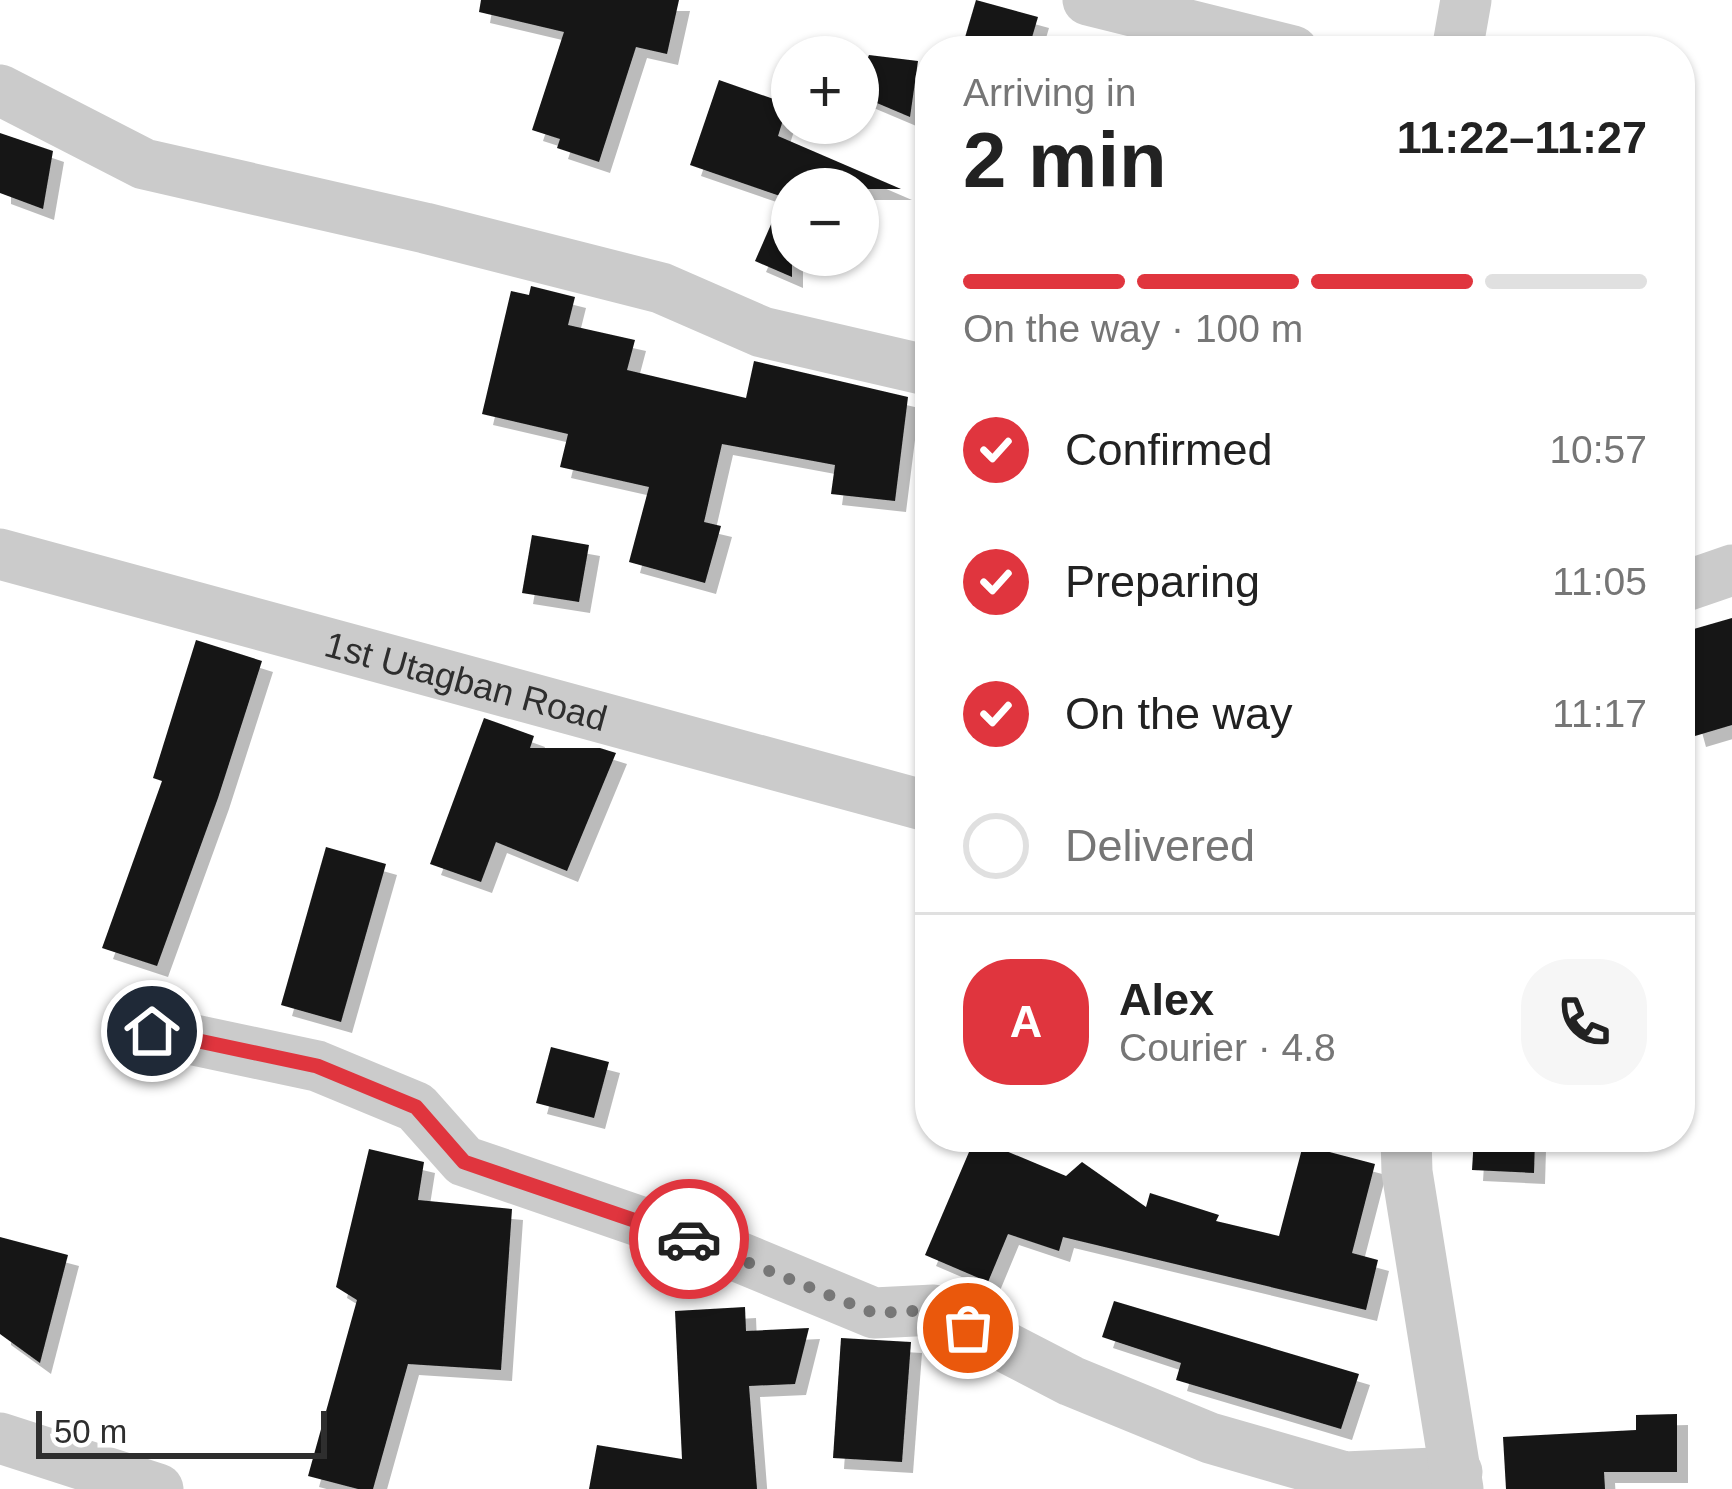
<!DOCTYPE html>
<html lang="en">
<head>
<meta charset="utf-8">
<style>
	body { margin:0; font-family:Helvetica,sans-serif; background:#f6f6f6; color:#222; height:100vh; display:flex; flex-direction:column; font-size:45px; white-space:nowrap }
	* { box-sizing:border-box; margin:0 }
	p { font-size:39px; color:#767676 }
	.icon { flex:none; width:66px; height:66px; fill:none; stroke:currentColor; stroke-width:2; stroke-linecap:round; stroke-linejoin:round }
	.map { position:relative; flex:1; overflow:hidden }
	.details { position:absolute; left:915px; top:36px; width:780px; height:1116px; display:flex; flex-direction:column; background:#fff; border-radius:48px; box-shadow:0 3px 9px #0004 }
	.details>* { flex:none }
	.fabs { position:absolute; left:771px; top:36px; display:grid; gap:24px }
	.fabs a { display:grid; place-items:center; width:108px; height:108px; border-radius:50%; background:#fff; box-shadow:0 3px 9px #0004; font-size:60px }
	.scale { position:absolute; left:36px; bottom:30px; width:291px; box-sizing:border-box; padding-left:12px; border:6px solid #2e2e2e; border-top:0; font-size:33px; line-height:42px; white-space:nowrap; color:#2e2e2e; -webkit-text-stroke:9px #fff; paint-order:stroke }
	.pin { position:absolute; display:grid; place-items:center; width:102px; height:102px; color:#fff; margin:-51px; border:6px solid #fff; border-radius:50%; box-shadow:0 3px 12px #0007 }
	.courier { position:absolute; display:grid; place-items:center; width:120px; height:120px; margin:-60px; border:9px solid #e0353e; border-radius:50%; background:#fff; color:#222; box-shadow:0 3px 15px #0007 }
	.summary em { font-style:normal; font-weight:700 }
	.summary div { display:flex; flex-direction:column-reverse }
	.summary { display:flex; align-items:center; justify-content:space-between; height:204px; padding:0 48px }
	h1 { font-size:78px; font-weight:700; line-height:90px }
	.bar { display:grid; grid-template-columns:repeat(4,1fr); gap:18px 12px; align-content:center; height:144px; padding:0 48px }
	.bar i { height:15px; border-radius:9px; background:#e0e0e0 }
	.bar .current { background:#e0353e }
	.bar p { grid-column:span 4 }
	.line { display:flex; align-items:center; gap:30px; padding:0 48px; border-top:3px solid #e0e0e0 }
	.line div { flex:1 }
	.round { display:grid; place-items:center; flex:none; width:126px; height:126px; border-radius:48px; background:#f6f6f6 }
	ol { padding:0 48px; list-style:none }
	li { display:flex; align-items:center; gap:36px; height:132px }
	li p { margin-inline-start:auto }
	li .icon { padding:12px; border-radius:50%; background:#e0353e; color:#fff; stroke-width:4 }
	li:last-child { color:#767676 }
	li i { width:66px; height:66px; border:6px solid #e0e0e0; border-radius:50% }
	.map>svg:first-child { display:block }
	.building { fill:#151515; filter:url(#shadow) }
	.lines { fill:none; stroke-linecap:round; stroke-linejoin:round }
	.minor { stroke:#cbcbcb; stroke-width:51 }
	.done { stroke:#777; stroke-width:12; stroke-dasharray:0 21.6 }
	.route { stroke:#e0353e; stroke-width:15 }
	.labels { text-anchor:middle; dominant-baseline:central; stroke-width:12; stroke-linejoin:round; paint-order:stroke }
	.street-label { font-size:36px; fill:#2e2e2e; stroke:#fff }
</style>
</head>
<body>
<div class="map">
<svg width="1732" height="1489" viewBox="0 0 1732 1489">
	<defs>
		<filter id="shadow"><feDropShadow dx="11" dy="11" stdDeviation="0" flood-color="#0004"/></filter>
	</defs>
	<rect width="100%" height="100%" fill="#fff"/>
	<g class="building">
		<polygon points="481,0 679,0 667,54 636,47 599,162 557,148 560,139 532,130 564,32 479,12"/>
		<polygon points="976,0 1038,17 1028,51 961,51"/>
		<polygon points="869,55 918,61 910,117 858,95 858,81"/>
		<polygon points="719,80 788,104 778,136 901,189 792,189 792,277 755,261 783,197 690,165"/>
		<polygon points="0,133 53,151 43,209 0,193"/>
		<polygon points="531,286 575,297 568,325 635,340 627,370 746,398 754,361 908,397 895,501 831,494 835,465 722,444 704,522 721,526 705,583 629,562 649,487 560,467 568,434 482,414 511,291 529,295"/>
		<polygon points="532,535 589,545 579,602 522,593"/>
		<polygon points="1732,618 1732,725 1695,736 1680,681 1680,633"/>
		<polygon points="196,640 262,661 218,798 157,966 102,948 162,781 153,778"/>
		<polygon points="484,718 534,736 530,748 600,748 616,753 567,871 496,842 481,882 430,864"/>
		<polygon points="326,847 386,864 341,1022 281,1005"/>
		<polygon points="551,1047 609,1062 594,1118 536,1103"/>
		<polygon points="1474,1137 1535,1139 1534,1173 1472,1170"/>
		<polygon points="975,1138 1066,1176 1082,1162 1146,1207 1150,1193 1219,1215 1216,1221 1279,1236 1303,1145 1375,1164 1352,1253 1378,1260 1366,1310 1063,1237 1059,1251 1008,1234 988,1282 925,1255"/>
		<polygon points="369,1149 424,1162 418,1200 512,1209 501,1370 408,1364 373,1489 358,1489 308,1476 357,1300 336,1287"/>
		<polygon points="0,1237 68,1255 40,1363 0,1334"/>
		<polygon points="1114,1301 1359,1374 1341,1429 1176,1380 1181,1363 1102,1337"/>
		<polygon points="745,1307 746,1331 809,1328 795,1384 749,1386 757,1489 589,1489 597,1445 682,1459 675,1311"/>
		<polygon points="841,1338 911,1342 902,1462 833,1458"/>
		<polygon points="1677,1414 1677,1472 1604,1472 1605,1489 1506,1489 1503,1437 1636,1430 1636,1415"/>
	</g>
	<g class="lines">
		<g class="minor">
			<polyline points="1088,0 1293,51"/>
			<polyline points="1457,51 1466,0"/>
			<polyline points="0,90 144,164 425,228 661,288 762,332 930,371"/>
			<path id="s1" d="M0 554 930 807"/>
			<polyline points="1680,588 1732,570"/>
			<polyline points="152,1031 317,1066 416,1107 464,1161 717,1248 874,1313 934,1310 1071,1381 1210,1438 1345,1477 1457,1472"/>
			<polyline points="1406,1137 1407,1172 1458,1489"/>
			<polyline points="0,1438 158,1489"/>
		</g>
	</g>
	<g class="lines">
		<polyline class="done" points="689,1239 874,1313 934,1310 968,1328"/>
		<polyline class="route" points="152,1031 317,1066 416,1107 464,1162 689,1239"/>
	</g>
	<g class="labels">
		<g class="street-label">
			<text stroke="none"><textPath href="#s1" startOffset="483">1st Utagban Road</textPath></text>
		</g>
	</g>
</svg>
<div class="fabs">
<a>+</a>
<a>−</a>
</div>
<div class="scale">50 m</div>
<div class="pin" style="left:968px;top:1328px;background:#ea580c"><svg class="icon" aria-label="bag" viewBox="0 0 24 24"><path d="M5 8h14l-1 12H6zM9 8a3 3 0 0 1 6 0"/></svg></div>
<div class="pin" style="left:152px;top:1031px;background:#1f2937"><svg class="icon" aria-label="home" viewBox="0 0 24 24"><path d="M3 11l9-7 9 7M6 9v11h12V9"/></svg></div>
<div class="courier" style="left:689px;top:1239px"><svg class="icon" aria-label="car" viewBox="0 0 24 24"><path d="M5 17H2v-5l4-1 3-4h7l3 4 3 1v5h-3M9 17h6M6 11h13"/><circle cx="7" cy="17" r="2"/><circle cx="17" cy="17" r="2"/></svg></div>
<section class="details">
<div class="summary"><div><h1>2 min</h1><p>Arriving in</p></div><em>11:22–11:27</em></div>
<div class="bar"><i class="current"></i><i class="current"></i><i class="current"></i><i></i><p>On the way · 100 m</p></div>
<ol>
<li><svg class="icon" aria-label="check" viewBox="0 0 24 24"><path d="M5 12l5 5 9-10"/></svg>Confirmed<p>10:57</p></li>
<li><svg class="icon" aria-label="check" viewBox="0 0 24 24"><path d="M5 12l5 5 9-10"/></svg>Preparing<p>11:05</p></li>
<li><svg class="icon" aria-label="check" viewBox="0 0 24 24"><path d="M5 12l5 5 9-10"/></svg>On the way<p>11:17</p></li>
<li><i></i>Delivered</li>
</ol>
<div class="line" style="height:216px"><b class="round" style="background:#e0353e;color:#fff">A</b><div><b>Alex</b><p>Courier · 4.8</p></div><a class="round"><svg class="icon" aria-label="phone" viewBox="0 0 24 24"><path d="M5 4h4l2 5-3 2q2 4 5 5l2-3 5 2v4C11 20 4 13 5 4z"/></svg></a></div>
</section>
</div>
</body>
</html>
